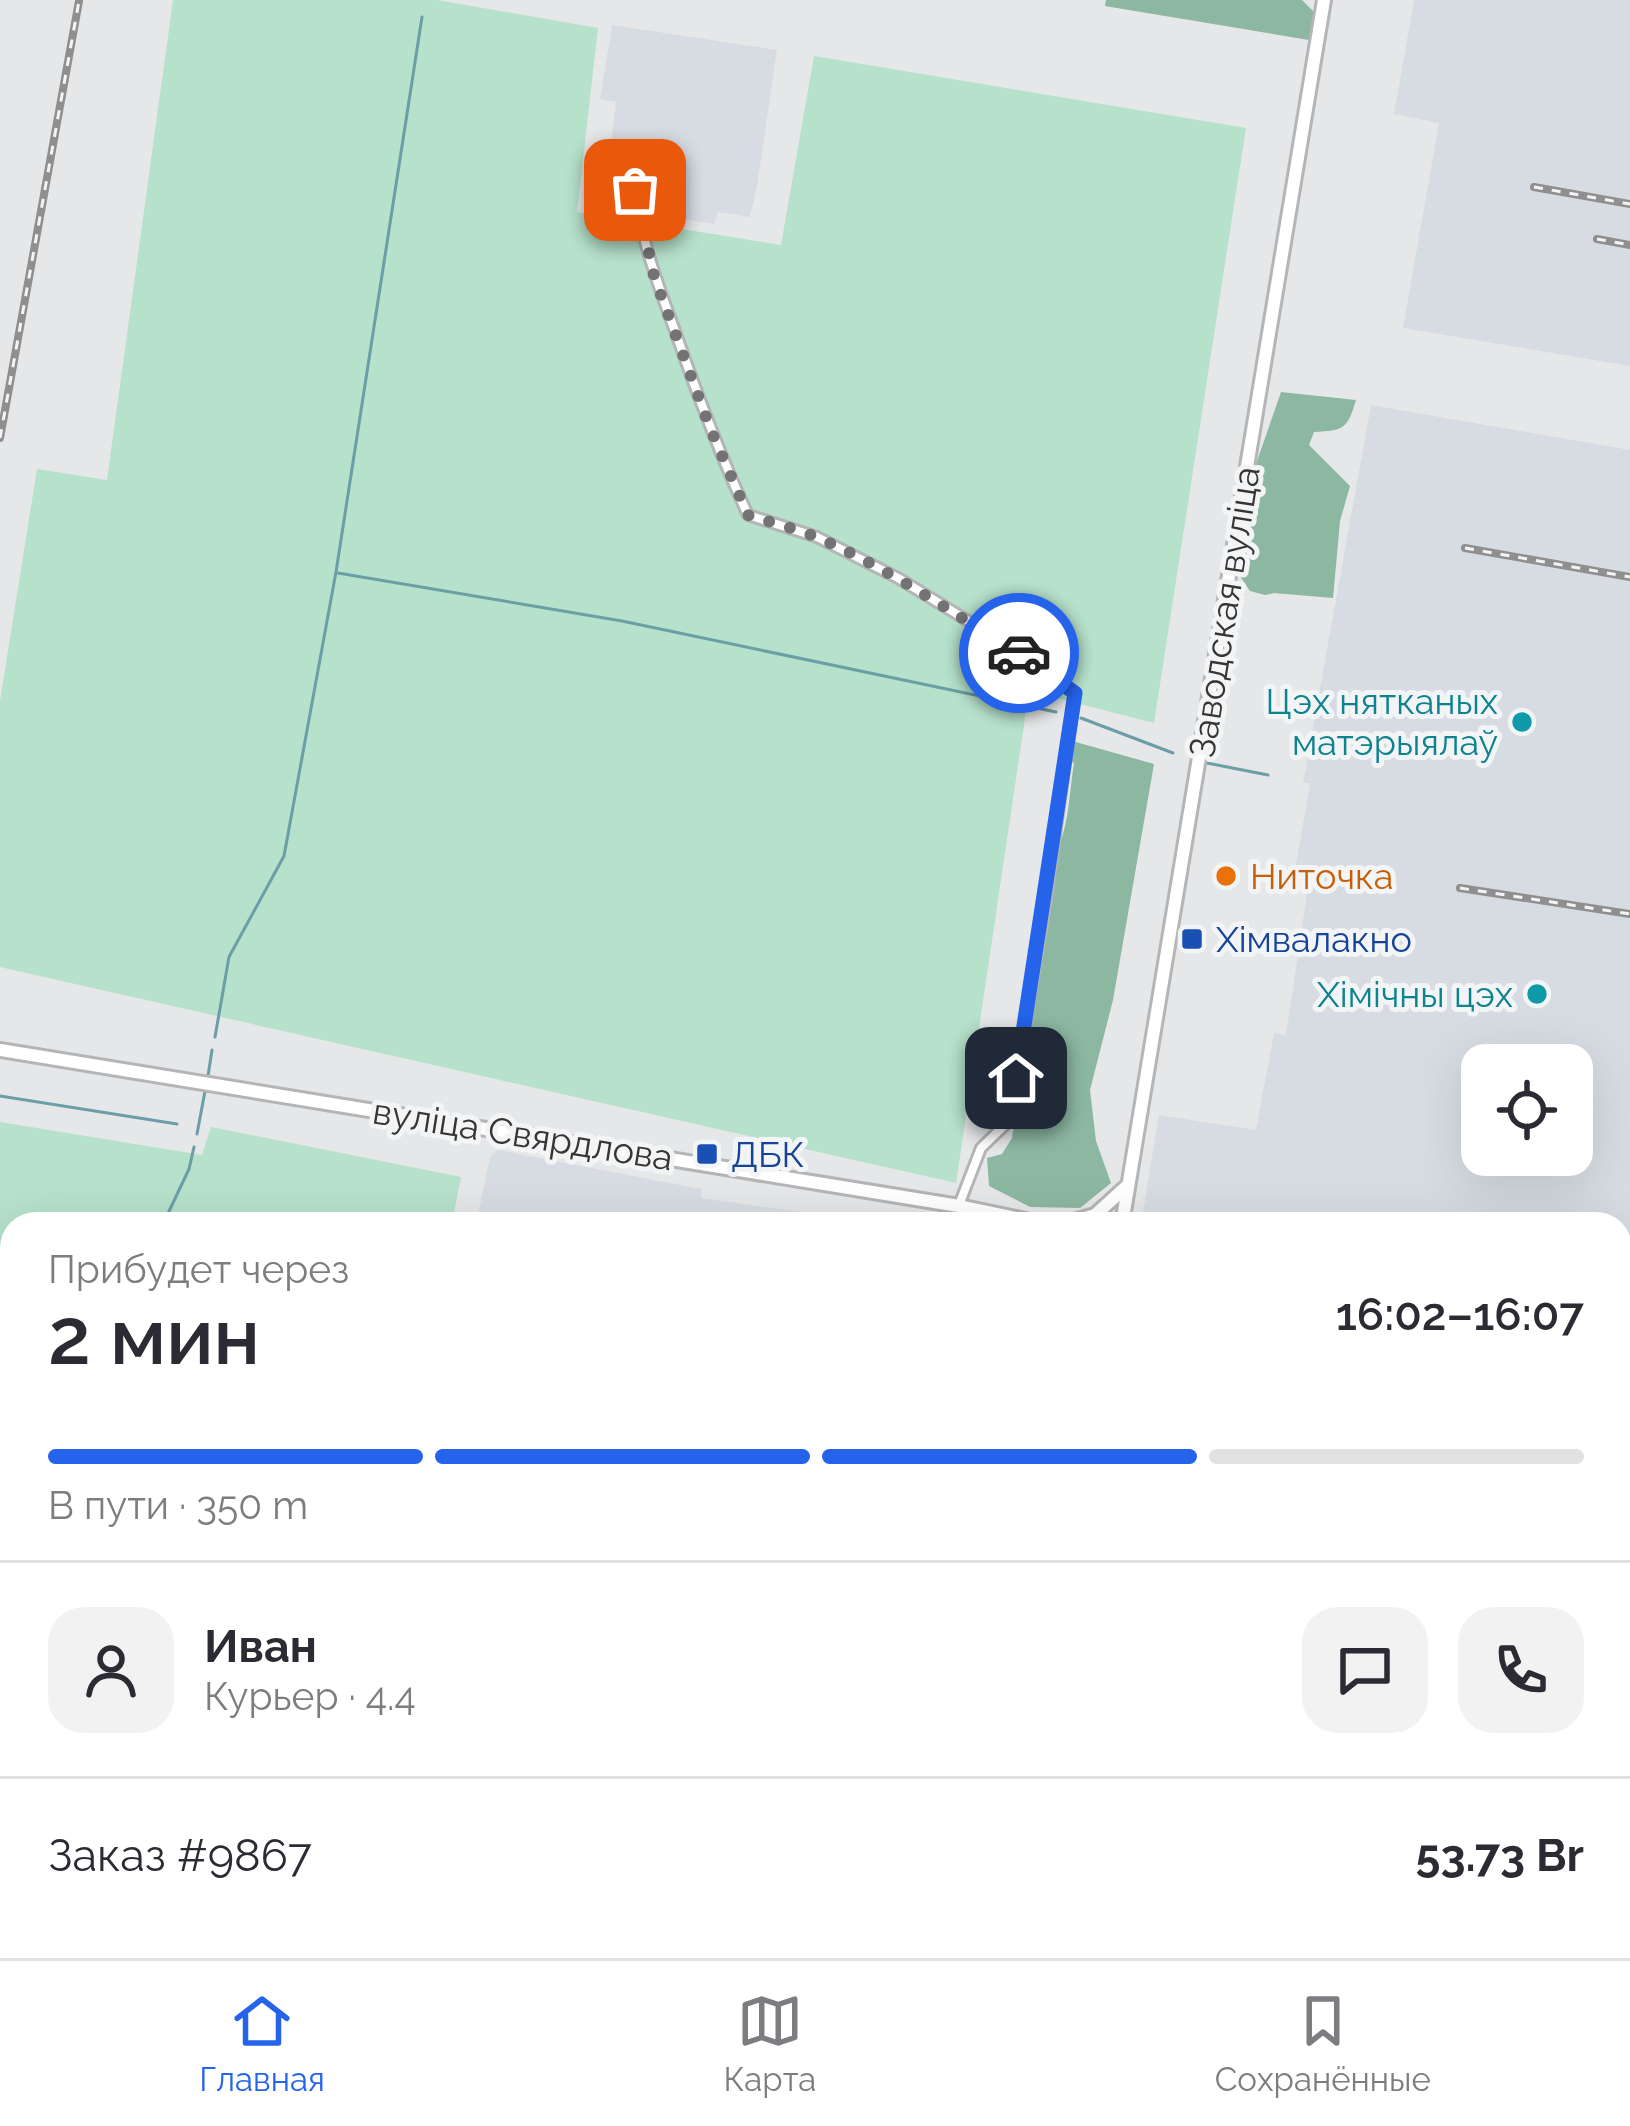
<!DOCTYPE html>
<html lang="ru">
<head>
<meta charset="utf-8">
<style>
	body { margin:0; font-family:Raleway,sans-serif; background:#f2f2f3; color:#2b2b33; height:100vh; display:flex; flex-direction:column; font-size:45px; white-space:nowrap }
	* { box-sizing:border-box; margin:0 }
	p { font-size:39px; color:#7c7c81 }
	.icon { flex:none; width:66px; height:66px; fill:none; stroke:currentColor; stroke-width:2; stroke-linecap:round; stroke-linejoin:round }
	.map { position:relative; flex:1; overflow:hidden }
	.details { position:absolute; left:0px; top:1212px; width:1632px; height:747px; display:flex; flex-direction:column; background:#fff; border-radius:36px 36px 0 0; box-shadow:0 12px 48px #0002 }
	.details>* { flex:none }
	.fabs { position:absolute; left:1461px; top:1044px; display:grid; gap:24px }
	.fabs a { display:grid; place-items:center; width:132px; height:132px; border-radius:24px; background:#fff; box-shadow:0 12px 48px #0002; font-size:60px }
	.pin { position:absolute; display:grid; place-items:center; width:102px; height:102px; color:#fff; margin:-51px; border-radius:24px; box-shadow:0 6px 18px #0006 }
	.courier { position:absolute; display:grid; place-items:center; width:120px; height:120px; margin:-60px; border:9px solid #2563eb; border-radius:50%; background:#fff; color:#222; box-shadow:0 3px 15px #0007 }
	.headline em { font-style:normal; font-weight:600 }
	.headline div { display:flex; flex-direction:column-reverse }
	.headline { display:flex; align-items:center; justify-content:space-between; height:204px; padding:0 48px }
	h1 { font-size:78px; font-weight:600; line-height:90px }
	.bar { display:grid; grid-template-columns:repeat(4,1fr); gap:18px 12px; align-content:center; height:144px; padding:0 48px }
	.bar i { height:15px; border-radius:9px; background:#e1e1e2 }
	.bar .active { background:#2563eb }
	.bar p { grid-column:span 4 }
	.line { display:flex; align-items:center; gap:30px; padding:0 48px; border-top:3px solid #e1e1e2 }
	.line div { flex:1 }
	.round { display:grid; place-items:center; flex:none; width:126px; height:126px; border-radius:36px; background:#f2f2f3 }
	.menu { display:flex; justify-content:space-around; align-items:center; height:168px; border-top:3px solid #e1e1e2; background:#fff; font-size:33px; color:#7c7c81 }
	.menu a { display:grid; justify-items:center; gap:6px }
	.menu .active { color:#2563eb }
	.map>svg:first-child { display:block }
	.built { fill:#d7dce3; fill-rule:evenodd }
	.green { fill:#b6e1cb }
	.forest { fill:#8cb7a1 }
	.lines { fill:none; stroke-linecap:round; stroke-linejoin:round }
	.stream { stroke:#6b9ea6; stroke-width:3 }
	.street-casing { stroke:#b4b5b7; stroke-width:14 }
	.secondary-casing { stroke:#b4b5b7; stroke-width:18 }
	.street { stroke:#fff; stroke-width:8 }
	.secondary { stroke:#fff; stroke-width:12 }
	.rail-casing { stroke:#8f8f90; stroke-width:8 }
	.rail { stroke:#f3f4f5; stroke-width:3; stroke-dasharray:9; stroke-linecap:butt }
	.done { stroke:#737374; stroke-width:12; stroke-dasharray:0 21.6 }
	.route { stroke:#2563eb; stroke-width:15 }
	.culture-dot { fill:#0f9aa8; stroke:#f3f4f5; stroke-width:4.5 }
	.food-dot { fill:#e8710a; stroke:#f3f4f5; stroke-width:4.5 }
	.transit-dot { fill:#1a4fb4; stroke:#f3f4f5; stroke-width:4.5 }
	.labels { text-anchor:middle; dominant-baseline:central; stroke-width:10; stroke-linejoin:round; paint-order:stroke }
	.street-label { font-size:36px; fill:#353536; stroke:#f3f4f5 }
	.culture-label { font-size:36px; fill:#0d838f; stroke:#f3f4f5; text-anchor:end }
	.food-label { font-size:36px; fill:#c56008; stroke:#f3f4f5; text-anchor:start }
	.transit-label { font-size:36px; fill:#164399; stroke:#f3f4f5; text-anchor:start }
</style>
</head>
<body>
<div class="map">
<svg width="1630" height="1958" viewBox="0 0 1630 1958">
	<rect width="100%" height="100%" fill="#e6e7e8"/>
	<g class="built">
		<polygon points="1414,0 1630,0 1630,366 1403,328 1439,123 1394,114"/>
		<polygon points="612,25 777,50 757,186 750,217 718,212 714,224 664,216 670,194 648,189 652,164 609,159 616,102 600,99"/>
		<path d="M1371 405 1630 450V1958H1112L1114 1947H1620V1224H1141L1159 1115 1256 1130 1274 1033 1286 1035 1310 873 1295 870 1310 783H1303ZM1482 1065H1572V1155H1482Z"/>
		<polygon points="498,1150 701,1189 701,1198 885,1224 476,1224 490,1157"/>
		<polygon points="0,1477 12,1481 12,1732 0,1749"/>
		<polygon points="12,1761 12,1947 916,1947 916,1948 902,1947 900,1958 0,1958 0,1777"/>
	</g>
	<g class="green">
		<polygon points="173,0 437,0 598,28 577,212 781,245 814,56 1246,128 1154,723 1029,691 956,1183 0,967 0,701 37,469 107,480"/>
		<polygon points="0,1122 202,1155 211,1127 461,1177 452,1224 12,1224 12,1469 0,1465"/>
	</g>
	<g class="forest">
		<polygon points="1106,0 1302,0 1314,12 1309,40 1105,6"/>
		<path d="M1281 392 1356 400C1347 430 1344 430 1314 432L1309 445 1350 486 1340 521 1333 598 1274 593 1265 595 1250 591 1240 576 1255 467Z"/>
		<path d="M1065 739 1154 764 1113 1000 1090 1090 1096 1141 1111 1183 1080 1208 1030 1207 989 1186 987 1158 1002 1154 1012 1138 1044 932 1050 862C1069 837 1069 793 1074 763L1059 756Z"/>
		<polygon points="908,1947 987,1947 986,1958 906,1958"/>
	</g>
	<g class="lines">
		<g class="stream">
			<polyline points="338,573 622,621 1056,712"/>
			<polyline points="1081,718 1173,753"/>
			<polyline points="1207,763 1268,775"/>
			<polyline points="215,1037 229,957 284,856 336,572 422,17"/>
			<polyline points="208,1076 212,1050"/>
			<polyline points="0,1096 177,1124"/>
			<polyline points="197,1134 205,1091"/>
			<polyline points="163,1224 189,1169 194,1147"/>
		</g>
		<g class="street-casing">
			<path id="street" d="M638 167C631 218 658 284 675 331 697 394 720 455 748 515L817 537 898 578 1024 655 1075 693 1045 905 1009 1121 981 1148 959 1205"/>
		</g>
		<g class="secondary-casing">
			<g id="secondary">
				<polyline points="0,1050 959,1206 1044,1224"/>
				<polyline points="1063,1224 1095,1215 1127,1186"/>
				<polyline points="1122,1224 1324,0"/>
				<polyline points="998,1958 1000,1947"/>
			</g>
		</g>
		<use href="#street" class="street"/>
		<use href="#secondary" class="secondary"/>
		<g class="rail-casing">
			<g id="rail">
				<polyline points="1534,187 1630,204"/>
				<polyline points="1597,239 1630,245"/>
				<polyline points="0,438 79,1"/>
				<polyline points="1465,548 1630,577"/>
				<polyline points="1460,888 1630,914"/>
				<polyline points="1620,1484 1630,1486"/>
				<polyline points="0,1768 12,1751"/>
				<polyline points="0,1791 12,1777"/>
				<polyline points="0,1882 12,1879"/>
			</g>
		</g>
		<use href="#rail" class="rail"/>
	</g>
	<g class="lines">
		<path class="done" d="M635 190 654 276 710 428 748 515C772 523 798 529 821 539 891 570 954 614 1019 653"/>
		<polyline class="route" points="1016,1078 1075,693 1019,653"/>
	</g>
	<g class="culture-dot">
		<circle cx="1522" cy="722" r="12"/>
		<circle cx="1537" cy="994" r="12"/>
	</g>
	<circle class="food-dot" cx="1226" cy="876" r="12"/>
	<g class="transit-dot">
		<rect x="1180" y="927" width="24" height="24" rx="6"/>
		<rect x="695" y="1142" width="24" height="24" rx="6"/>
	</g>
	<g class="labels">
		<g class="street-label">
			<text transform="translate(1224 612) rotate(-81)">Заводская вуліца</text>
			<text transform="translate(523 1134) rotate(9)">вуліца Свярдлова</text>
		</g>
		<g class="culture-label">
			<text x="1498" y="701">Цэх нятканых<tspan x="1498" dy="41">матэрыялаў</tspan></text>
			<text x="1513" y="994">Хімічны цэх</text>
		</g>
		<g class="food-label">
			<text x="1250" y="876">Ниточка</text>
		</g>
		<g class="transit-label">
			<text x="1216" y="939">Хімвалакно</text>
			<text x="731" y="1154">ДБК</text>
		</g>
	</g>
</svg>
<div class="fabs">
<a><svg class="icon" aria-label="locate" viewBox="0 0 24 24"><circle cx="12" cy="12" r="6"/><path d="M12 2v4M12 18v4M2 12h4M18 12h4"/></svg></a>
</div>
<div class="pin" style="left:635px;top:190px;background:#ea580c"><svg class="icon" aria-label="bag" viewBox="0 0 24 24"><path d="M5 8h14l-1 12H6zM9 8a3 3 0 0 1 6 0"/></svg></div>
<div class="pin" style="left:1016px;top:1078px;background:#1f2937"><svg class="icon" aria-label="home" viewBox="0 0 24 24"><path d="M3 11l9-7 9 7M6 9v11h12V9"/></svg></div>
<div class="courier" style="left:1019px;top:653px"><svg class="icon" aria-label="car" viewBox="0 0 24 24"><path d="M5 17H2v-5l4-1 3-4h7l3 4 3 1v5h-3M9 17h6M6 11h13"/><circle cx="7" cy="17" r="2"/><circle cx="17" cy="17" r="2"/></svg></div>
<section class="details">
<div class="headline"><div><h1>2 мин</h1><p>Прибудет через</p></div><em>16:02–16:07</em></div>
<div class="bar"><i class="active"></i><i class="active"></i><i class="active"></i><i></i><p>В пути · 350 m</p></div>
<div class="line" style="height:216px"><a class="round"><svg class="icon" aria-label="person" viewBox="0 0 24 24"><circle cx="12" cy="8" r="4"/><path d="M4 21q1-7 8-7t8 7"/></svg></a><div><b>Иван</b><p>Курьер · 4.4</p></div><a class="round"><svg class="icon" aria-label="chat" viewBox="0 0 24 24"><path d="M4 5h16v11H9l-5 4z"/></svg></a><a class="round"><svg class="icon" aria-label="phone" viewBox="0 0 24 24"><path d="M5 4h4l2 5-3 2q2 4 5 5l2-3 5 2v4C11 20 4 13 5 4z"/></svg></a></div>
<div class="line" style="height:156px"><div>Заказ #9867</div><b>53.73 Br</b></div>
</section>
</div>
<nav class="menu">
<a class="active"><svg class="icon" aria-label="home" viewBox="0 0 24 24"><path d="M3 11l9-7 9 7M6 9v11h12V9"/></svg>Главная</a>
<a><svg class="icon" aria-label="map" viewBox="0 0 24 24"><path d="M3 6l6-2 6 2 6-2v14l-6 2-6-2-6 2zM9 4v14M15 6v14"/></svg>Карта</a>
<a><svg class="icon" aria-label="saved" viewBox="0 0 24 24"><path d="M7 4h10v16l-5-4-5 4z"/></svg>Сохранённые</a>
</nav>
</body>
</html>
